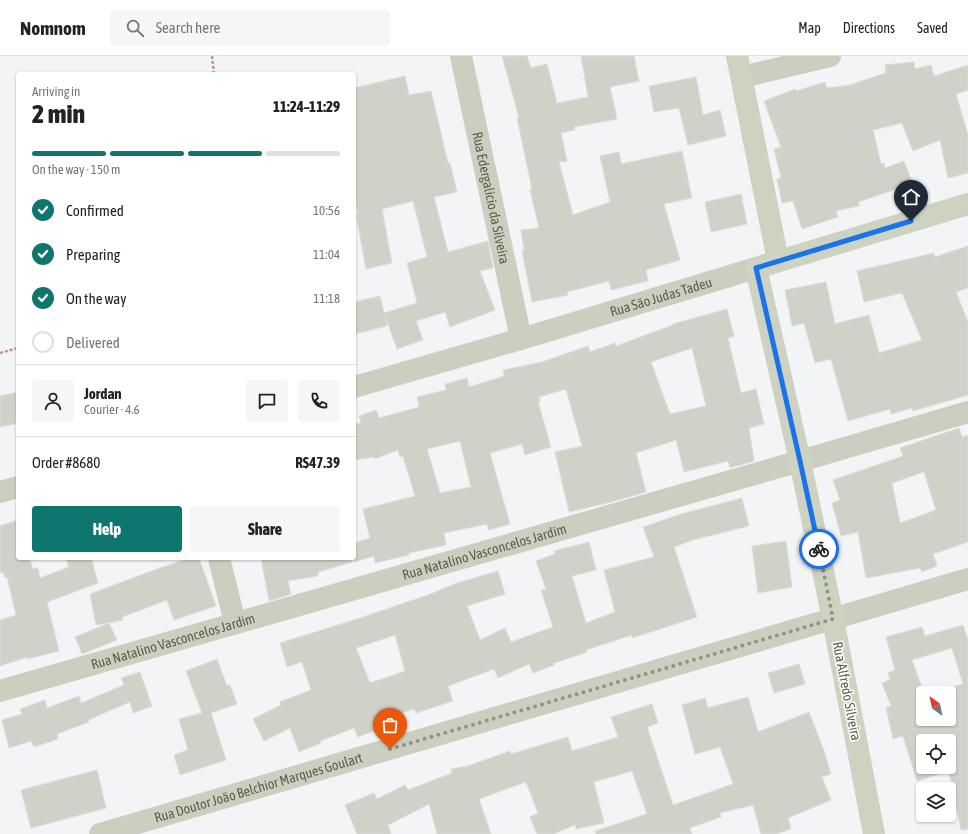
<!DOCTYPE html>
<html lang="en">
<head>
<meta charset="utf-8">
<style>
	body { margin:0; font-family:"Asap Condensed",sans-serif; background:#f6f6f6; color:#222; height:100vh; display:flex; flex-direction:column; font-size:15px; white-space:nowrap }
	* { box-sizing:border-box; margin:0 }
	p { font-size:13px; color:#767676 }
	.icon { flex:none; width:22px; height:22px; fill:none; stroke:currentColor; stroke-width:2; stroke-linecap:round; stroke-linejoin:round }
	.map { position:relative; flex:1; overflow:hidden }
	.drawer { position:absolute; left:16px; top:16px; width:340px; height:488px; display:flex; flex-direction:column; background:#fff; border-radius:4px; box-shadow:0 1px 3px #0004 }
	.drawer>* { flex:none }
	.needle { width:26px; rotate:327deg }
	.buttons { position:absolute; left:916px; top:630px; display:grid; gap:8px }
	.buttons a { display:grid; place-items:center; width:40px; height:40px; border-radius:4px; background:#fff; box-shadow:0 1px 3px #0004; font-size:20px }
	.pin { position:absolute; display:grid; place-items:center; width:34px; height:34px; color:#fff; margin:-41px -17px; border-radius:50% 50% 50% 0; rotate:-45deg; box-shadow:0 0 4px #0007 }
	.pin .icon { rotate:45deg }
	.courier { position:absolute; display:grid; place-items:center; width:40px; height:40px; margin:-20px; border:3px solid #1a73e8; border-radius:50%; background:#fff; color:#222; box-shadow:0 1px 5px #0007 }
	.headline em { font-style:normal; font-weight:800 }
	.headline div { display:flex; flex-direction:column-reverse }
	.headline { display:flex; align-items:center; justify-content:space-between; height:68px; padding:0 16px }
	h1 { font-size:26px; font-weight:800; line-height:30px }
	.bar { display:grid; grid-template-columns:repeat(4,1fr); gap:6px 4px; align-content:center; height:48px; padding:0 16px }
	.bar i { height:5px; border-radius:3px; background:#e0e0e0 }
	.bar .selected { background:#0f766e }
	.bar p { grid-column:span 4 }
	.line { display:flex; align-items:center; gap:10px; padding:0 16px; border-top:1px solid #e0e0e0 }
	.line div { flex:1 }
	.round { display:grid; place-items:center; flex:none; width:42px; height:42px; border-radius:4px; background:#f6f6f6 }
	ol { padding:0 16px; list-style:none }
	li { display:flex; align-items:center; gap:12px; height:44px }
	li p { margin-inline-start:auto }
	li .icon { padding:4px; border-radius:50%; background:#0f766e; color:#fff; stroke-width:4 }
	li:last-child { color:#767676 }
	li i { width:22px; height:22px; border:2px solid #e0e0e0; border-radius:50% }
	.primary-button { display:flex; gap:8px; margin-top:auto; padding:8px 16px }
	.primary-button a { flex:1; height:46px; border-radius:4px; background:#0f766e; color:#fff; font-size:16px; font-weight:800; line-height:46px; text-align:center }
	.primary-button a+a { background:#f6f6f6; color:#222 }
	header { display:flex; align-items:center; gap:24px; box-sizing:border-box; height:56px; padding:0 20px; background:#fff; border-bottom:1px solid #e0e0e0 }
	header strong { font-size:19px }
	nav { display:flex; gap:22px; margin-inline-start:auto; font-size:14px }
	.search { width:280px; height:36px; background:#f6f6f6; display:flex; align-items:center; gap:10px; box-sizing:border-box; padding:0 14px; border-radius:4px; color:#767676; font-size:15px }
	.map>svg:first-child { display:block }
	.building { fill:#d0d2ca; stroke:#dbddd8; fill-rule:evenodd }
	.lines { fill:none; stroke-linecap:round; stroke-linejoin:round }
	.path { stroke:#c89082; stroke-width:2.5; stroke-dasharray:3 2; stroke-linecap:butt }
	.street { stroke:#cccec0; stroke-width:22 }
	.secondary { stroke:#ced2c1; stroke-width:22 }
	.done { stroke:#919387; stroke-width:4; stroke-dasharray:0 7.2 }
	.route { stroke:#1a73e8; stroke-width:5 }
	.labels { text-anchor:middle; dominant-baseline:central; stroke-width:3; stroke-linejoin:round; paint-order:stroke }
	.street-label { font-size:14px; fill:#5c5f4c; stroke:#fff }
</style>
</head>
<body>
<header>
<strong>Nomnom</strong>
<div class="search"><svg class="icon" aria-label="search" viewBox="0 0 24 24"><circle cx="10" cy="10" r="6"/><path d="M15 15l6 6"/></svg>Search here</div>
<nav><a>Map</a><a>Directions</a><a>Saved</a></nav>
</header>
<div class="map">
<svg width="968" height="778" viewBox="0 0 968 778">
	<rect width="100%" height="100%" fill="#f3f4f5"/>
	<g class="building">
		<polygon points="502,0 527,0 531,12 547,8 557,47 588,41 581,0 634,0 639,25 610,31 617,63 574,71 575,74 561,77 567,105 559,106 573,159 610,146 600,100 619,96 621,108 682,95 692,142 664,148 680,204 646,214 648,225 611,234 609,225 567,236 568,239 532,246 522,195 524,195 521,174 539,172 530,134 532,133 517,62 519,61"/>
		<polygon points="914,6 915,13 931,9 934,20 968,9 968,34 956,38 968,79 968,117 948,122 940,84 913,95 902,67 873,74 881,108 884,107 885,112 904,105 917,138 899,146 894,134 858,146 859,150 836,155 838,161 802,173 793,145 782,147 777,123 781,122 774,93 781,91 764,45 795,33 796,35 825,26 827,32 850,29 886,17 885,9"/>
		<polygon points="405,20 409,39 431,35 448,107 450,107 457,136 434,141 448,196 488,185 493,212 480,215 495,254 450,271 445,256 416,265 423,284 397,293 385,260 387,270 354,278 354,246 380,240 384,257 417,247 407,207 427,201 413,145 382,153 392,207 366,213 356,158 358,158 354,137 354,32"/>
		<polygon points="696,21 703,59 720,54 726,80 688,89 679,52 654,56 649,30"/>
		<polygon points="741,138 747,168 711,176 705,146"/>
		<polygon points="968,190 968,232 956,236 968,266 968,339 913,355 912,352 891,358 890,353 848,365 831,303 815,307 804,267 792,270 785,234 826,226 835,268 869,259 879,297 922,284 902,237 864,246 857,215 934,197 935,201"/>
		<path d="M727 253 734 280 728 282 741 337 756 333 764 368 749 372 754 405 730 412 728 405 684 416 676 384 636 397 646 436 611 446 569 456 555 396 582 390 566 333 539 341 540 346H538L551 391 525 399 522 388 490 397 510 468 489 474 487 468 444 477 446 489 409 497V499L375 507 374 500 354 506V487L370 482 363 453 415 440 403 400 400 401 398 394 374 403V401L354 404V368L361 367 359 360 376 354 379 362 419 351 417 341 446 334 445 328 467 322 469 331 504 320 503 314 542 306 588 290 590 296 615 287 616 290 673 269V268ZM692 292 706 350 670 358 651 306ZM460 385 471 431 440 437 427 393Z"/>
		<polygon points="18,336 18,367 0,371 0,340"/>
		<path d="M959 372 962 381 968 379V486L933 498 937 510 922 516 920 512 866 522 858 476 841 480 832 447 840 444 833 424 903 400 900 392ZM924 416 936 454 900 467 892 427Z"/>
		<path d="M742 442 749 470 693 484 674 491 697 561 632 582V579L586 594 587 596 554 607V609L533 617 529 608 498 622 494 613 448 630 453 645 416 657 414 653 383 663 386 670 358 681 354 672 320 685 321 687 299 696 290 672 264 685 253 663 281 649 280 646 311 634 302 606 287 611 280 587 357 563 431 538 457 527 498 515 505 538 467 550 480 584 505 572 511 586 553 571 541 534 546 533 536 505 555 498 554 495 589 486 596 514 572 520 586 567 615 556 604 514 654 501 643 471 681 458ZM395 579 405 615 370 627 356 592Z"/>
		<polygon points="18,464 18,502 29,502 33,513 38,512 40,522 69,511 66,502 91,502 98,527 47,546 59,595 27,603 27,601 0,610 0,564 16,559 7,521 5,522 3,516 0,517 0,470"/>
		<polygon points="786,485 792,531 758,537 752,490"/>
		<polygon points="190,502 199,502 216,550 174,564 167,544 122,561 123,564 96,569 90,538 157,513"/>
		<polygon points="261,502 351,502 352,506 318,516 318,520 288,525 291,538 269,545"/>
		<polygon points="109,567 117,584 82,598 75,581"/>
		<path d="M963 569 968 584V773L961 774 949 715 917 725 903 680 893 683 886 652 891 650 882 627 890 624 888 617 895 614 886 581 922 571 925 580ZM952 592 963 628 930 637H949V663H923L924 637 912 604ZM923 685H949V711H923Z"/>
		<polygon points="217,603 227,630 230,629 237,648 211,657 226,704 180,719 174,699 188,694 179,663 202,657 186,615"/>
		<polygon points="799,608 805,628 774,637 768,617"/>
		<polygon points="140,616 152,650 133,657 130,646 88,664 89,666 57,678 58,683 34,691 31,685 9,692 2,664 22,658 20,653 45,644 47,652 79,640 81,647 124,629 121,622"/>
		<polygon points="748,641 758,676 809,656 824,695 831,718 822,721 831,744 788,762 791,773 776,778 761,778 753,749 720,757 721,761 690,772 692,778 596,778 595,775 647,758 632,715 594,726 604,767 576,773 575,769 553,778 537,778 530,761 538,757 526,726 479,743 491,778 437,778 429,748 388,769 391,778 357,778 345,749 374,737 377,743 405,729 408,734 452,717 451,713 468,710 510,695 511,698 568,681 572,695 618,681 611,661 652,648 658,667 647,671 673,749 733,728 720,691 695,698 682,649 705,642 708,652"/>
		<polygon points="97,714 106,752 31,772 21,734"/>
	</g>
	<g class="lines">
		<g class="path">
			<polyline points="212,0 214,18"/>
			<polyline points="0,297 18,292"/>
		</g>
		<g class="street">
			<path id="s1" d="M461 0 521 283"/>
			<polyline points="742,21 830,0"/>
			<path id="s2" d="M354 331 521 283 756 212"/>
			<polyline points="0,436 18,431"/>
			<polyline points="219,502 235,567"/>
			<path id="s3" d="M0 635 800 405 968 356"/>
			<path id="s4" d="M100 778 968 523"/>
		</g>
		<g class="secondary">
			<polyline points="737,0 778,205"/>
			<polyline points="874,778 833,563 800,405 756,212 968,148"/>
		</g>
	</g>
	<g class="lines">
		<polyline class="done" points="390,693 833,563 819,493"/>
		<polyline class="route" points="819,493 800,405 756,212 911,165"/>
	</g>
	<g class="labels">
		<g class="street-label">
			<text stroke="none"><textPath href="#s1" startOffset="145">Rua Edergalicio da Silveira</textPath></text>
			<text stroke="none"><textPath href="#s2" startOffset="320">Rua São Judas Tadeu</textPath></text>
			<text stroke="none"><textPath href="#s3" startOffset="504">Rua Natalino Vasconcelos Jardim</textPath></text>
			<text stroke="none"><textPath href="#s3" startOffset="180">Rua Natalino Vasconcelos Jardim</textPath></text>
			<text transform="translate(847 635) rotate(79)">Rua Alfredo Silveira</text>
			<text stroke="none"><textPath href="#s4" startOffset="165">Rua Doutor João Belchior Marques Goulart</textPath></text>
		</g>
	</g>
</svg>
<div class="buttons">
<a><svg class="needle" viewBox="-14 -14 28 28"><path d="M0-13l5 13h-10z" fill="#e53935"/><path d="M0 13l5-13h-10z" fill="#767676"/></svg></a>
<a><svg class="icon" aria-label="locate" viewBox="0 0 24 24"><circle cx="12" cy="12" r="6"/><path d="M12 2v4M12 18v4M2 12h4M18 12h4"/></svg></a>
<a><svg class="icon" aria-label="layers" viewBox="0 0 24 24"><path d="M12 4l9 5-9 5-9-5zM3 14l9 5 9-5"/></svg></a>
</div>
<div class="pin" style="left:390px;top:693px;background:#ea580c"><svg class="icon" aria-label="bag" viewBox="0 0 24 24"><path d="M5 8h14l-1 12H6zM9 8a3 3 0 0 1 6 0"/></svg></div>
<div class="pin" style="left:911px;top:165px;background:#1f2937"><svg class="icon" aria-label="home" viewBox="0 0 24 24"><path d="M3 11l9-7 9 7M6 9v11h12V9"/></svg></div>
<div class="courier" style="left:819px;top:493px"><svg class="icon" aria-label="bike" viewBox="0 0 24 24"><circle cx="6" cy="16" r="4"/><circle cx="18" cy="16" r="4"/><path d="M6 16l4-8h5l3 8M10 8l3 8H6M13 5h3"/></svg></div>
<section class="drawer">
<div class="headline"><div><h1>2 min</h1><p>Arriving in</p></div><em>11:24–11:29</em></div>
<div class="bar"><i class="selected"></i><i class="selected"></i><i class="selected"></i><i></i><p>On the way · 150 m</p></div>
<ol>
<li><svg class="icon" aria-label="check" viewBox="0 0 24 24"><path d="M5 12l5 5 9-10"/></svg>Confirmed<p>10:56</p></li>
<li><svg class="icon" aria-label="check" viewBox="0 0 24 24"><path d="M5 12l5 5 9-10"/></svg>Preparing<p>11:04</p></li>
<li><svg class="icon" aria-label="check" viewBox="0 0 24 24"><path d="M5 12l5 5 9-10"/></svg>On the way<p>11:18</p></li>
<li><i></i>Delivered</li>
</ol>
<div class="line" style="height:72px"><a class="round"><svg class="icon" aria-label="person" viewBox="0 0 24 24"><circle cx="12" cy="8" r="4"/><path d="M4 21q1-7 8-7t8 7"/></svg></a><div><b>Jordan</b><p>Courier · 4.6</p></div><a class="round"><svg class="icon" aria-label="chat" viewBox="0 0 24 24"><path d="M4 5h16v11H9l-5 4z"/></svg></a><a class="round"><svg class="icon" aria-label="phone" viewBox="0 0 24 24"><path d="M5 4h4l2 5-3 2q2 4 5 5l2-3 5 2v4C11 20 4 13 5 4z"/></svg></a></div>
<div class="line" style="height:52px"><div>Order #8680</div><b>R$47.39</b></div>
<div class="primary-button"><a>Help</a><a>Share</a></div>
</section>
</div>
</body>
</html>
